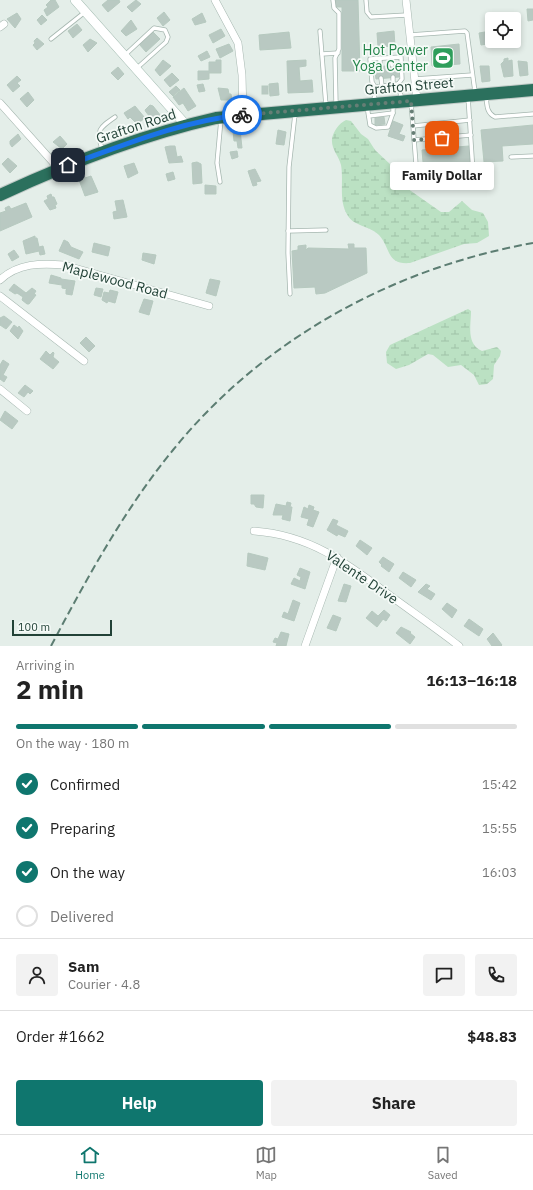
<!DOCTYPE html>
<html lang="en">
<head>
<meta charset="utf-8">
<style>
	body { margin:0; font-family:"IBM Plex Sans",sans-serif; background:#f2f2f2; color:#222; height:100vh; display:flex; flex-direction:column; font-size:15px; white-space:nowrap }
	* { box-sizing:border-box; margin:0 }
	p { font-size:13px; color:#767676 }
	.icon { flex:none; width:22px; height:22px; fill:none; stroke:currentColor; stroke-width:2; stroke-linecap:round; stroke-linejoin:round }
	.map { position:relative; height:646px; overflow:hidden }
	.sheet { display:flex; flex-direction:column; background:#fff; flex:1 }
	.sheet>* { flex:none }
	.controls { position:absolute; left:485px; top:12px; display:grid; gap:8px }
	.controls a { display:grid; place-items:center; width:36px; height:36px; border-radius:4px; background:#fff; box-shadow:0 2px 6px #0003; font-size:20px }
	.scale { position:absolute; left:12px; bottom:10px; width:100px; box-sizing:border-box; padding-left:4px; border:2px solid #224237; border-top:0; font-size:11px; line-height:14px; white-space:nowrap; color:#224237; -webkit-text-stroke:3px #f5faf7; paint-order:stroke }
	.pin { position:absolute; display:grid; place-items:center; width:34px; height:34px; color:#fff; margin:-17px; border-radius:8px; box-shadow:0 2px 6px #0006 }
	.courier { position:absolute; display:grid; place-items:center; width:40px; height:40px; margin:-20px; border:3px solid #1a73e8; border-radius:50%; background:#fff; color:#222; box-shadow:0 1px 5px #0007 }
	.bubble { position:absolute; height:28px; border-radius:4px; background:#fff; box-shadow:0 2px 6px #0003; font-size:13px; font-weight:700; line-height:28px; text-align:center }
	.head em { font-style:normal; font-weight:700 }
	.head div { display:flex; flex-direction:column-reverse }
	.head { display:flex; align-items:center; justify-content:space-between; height:68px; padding:0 16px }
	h1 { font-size:26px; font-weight:700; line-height:30px }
	.bar { display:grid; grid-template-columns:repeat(4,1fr); gap:6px 4px; align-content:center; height:48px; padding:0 16px }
	.bar i { height:5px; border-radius:3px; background:#e0e0e0 }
	.bar .selected { background:#0f766e }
	.bar p { grid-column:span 4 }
	.line { display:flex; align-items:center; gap:10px; padding:0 16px; border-top:1px solid #e0e0e0 }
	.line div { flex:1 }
	.round { display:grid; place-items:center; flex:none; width:42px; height:42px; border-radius:4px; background:#f2f2f2 }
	ol { padding:0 16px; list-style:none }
	li { display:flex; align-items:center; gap:12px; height:44px }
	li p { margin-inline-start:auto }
	li .icon { padding:4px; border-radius:50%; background:#0f766e; color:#fff; stroke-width:4 }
	li:last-child { color:#767676 }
	li i { width:22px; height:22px; border:2px solid #e0e0e0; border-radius:50% }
	.primary-button { display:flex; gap:8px; margin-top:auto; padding:8px 16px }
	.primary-button a { flex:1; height:46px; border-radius:4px; background:#0f766e; color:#fff; font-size:16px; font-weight:700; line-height:46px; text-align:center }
	.primary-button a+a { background:#f2f2f2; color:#222 }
	.menu { display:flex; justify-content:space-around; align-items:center; height:56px; border-top:1px solid #e0e0e0; background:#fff; font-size:11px; color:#767676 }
	.menu a { display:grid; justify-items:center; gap:2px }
	.menu .selected { color:#0f766e }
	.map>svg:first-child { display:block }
	.wetland { fill:url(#wetland-marsh) }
	.building { fill:#b9c9c2; stroke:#b6c9bf }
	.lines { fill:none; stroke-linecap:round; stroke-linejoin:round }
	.lane-casing { stroke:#a6b7b0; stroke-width:5 }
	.street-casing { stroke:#a6b7b0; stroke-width:8 }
	.secondary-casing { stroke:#a1bbb0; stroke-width:10 }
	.highway-casing { stroke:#c1cac7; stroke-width:14 }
	.lane { stroke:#fff; stroke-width:3.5 }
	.street { stroke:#fff; stroke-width:7 }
	.secondary { stroke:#fff; stroke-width:9 }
	.highway { stroke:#2b705d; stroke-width:12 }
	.rail { stroke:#5c7d72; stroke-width:2; stroke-dasharray:8 4; stroke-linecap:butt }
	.done { stroke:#667e75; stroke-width:4; stroke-dasharray:0 7.2 }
	.route { stroke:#1a73e8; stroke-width:5 }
	.labels { text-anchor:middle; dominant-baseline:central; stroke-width:3.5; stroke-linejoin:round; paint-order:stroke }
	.leisure-label { font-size:14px; fill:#27864d; stroke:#f5faf7; text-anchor:end }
	.street-label { font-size:14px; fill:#224237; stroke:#f5faf7 }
</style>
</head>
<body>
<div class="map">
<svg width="533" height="646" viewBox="0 0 533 646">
	<defs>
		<pattern id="wetland-marsh" width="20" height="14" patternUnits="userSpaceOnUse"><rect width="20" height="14" fill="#bbe1c3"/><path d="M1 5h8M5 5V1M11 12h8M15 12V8" fill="none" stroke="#a0c2a8"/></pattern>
	</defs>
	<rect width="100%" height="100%" fill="#e4eee9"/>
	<g class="wetland">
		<path d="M346 120 351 121 361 134 368 139 375 150 391 165 401 184 441 212H449L462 201 472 210 483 213 488 222 489 236 477 243 464 244 410 263C386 265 391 248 379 235 370 226 354 226 348 216 338 201 344 182 341 165 339 156 331 149 332 139 333 132 339 123 346 120Z"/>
		<path d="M468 309 471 311C471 325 466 344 482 351L497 347 501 351 500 356 494 365 493 379 487 384 479 385 474 375 461 365 448 367 433 355 428 354 409 365 396 369 387 363 386 352 390 345Z"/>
	</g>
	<g class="building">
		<polygon points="51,0 55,0 59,7 47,16 44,10 48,7 46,5"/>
		<polygon points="108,0 119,0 120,2 108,12 102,5"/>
		<polygon points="136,0 141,4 132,12 127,7"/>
		<polygon points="334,0 358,0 360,71 342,71 342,7 335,7"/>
		<polygon points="527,9 533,9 533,20 528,21"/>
		<polygon points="164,12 170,20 163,26 157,18"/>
		<polygon points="17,13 21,19 15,28 7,19"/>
		<polygon points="202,13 206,22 195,25 192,19"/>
		<polygon points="42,15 47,20 41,25 37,20"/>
		<polygon points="131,20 137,29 126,36 121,31"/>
		<polygon points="77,24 82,30 73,38 68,31"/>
		<polygon points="221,29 225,36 213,43 209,35"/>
		<polygon points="394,31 395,46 378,47 377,33"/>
		<polygon points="153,32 160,39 146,52 139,44"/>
		<polygon points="289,32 291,48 260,50 259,35"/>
		<polygon points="485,32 487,44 481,45 479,33"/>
		<polygon points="37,38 44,44 37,50 33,45 35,43 34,41"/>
		<polygon points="90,39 97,43 88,52 83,45"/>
		<polygon points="229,44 233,51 220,58 216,49"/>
		<polygon points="459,44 460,64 432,66 431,47"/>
		<polygon points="207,51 210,57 201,61 198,56"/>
		<polygon points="508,58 508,61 512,60 513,76 504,77 501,64 504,61 504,59"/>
		<polygon points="163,60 171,66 160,76 155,70"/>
		<polygon points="216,60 221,60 221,73 209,73 209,79 198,80 198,71 209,71 209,62 216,62"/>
		<polygon points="306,60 306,66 299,67 300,81 312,80 313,92 288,93 287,61"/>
		<polygon points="518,61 527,62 528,75 520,76"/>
		<polygon points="398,65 399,77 376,79 374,67"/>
		<polygon points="480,66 489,66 490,81 482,82"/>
		<polygon points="118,67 124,74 118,80 111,73"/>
		<polygon points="172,73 179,80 170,87 164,80"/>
		<polygon points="17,76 21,80 17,83 20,86 13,92 7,85"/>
		<polygon points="278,83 279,95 270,96 269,84"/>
		<polygon points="203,84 205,91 199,92 197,85"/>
		<polygon points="176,86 180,90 173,96 169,92"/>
		<rect x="262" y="86" width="6" height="8"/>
		<polygon points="184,88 196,106 188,111 183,103 179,105 173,97"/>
		<polygon points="218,88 228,89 229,94 231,94 232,100 221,100"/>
		<polygon points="28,92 34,100 27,107 20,99"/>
		<polygon points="150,105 153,106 161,116 154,122 146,112 145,110"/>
		<polygon points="135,106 145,118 137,124 130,117 128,119 124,113"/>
		<polygon points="384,117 385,124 375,125 375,118"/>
		<polygon points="393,121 403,125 399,134 405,136 403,141 388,136"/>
		<polygon points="533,125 533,144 502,146 503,161 484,162 481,130"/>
		<polygon points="240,130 242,148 238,148 237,141 234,141 233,131"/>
		<polygon points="278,130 286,132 284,145 276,144"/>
		<polygon points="18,134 21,139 12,147 10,144 10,141"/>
		<polygon points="60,136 67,144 62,149 53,142"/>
		<polygon points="170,146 175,146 177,157 181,156 183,162 169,163 165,147"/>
		<polygon points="469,146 471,170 458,171 459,181 437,183 436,173 424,174 422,150"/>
		<polygon points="237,151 238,157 232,159 230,152"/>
		<polygon points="8,158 17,166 10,173 2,164"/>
		<polygon points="197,162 201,164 202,183 193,184 192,163"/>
		<polygon points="134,163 138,173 128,178 124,166"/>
		<polygon points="255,169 261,181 256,182 257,185 253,186 248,171"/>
		<polygon points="173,172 175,179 168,181 166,174"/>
		<polygon points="84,175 85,178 91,176 98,192 85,196 78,177"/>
		<polygon points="205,185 216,186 216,194 205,194"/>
		<polygon points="51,194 52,197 54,197 57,204 55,205 56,208 50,210 44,201 48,199 47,196"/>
		<polygon points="123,200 127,217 114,219 113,212 117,211 115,201"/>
		<polygon points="26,203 32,217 0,231 0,213 6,211 5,208 9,206 11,209"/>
		<polygon points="35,236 35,238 37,238 39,247 43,246 45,254 40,255 39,251 26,254 23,241"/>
		<polygon points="64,240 68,242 71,247 83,252 79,259 59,251"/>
		<polygon points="94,243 110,247 108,256 92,252"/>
		<polygon points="348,244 354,244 354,248 366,248 367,273 325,293 316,294 315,287 294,288 292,251 298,250 298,246 306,245 306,250 308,248 349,249"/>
		<polygon points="14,250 19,257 12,261 8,254"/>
		<polygon points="143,253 156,255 154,264 142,260"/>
		<polygon points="51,275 61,278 61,279 75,281 72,295 66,294 66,290 67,289 62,288 62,285 49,283"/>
		<polygon points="210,279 220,281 216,296 206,293"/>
		<polygon points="14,284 26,293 32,288 36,291 34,294 36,295 29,304 27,304 22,300 23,297 17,293 15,294 9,290"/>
		<polygon points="96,288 103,289 101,297 94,295"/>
		<polygon points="110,290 118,292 115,303 108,301 107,303 102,300 104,292 109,293"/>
		<polygon points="144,299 153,301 149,315 139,312"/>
		<polygon points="4,316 12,322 6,329 0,325 0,318"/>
		<polygon points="14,325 18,328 19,326 23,331 18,339 10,331"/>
		<polygon points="86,337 95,346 89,352 80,343"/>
		<polygon points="46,351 50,355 53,352 54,353 53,357 59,362 53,369 40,359"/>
		<polygon points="3,360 9,364 3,375 7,377 4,382 0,379 0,365"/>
		<polygon points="25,385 33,391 30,394 28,392 24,397 18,393"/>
		<polygon points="5,411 18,421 12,429 0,420"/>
		<polygon points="251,495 264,495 263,508 256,507 254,504 251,504"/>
		<polygon points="287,502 291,503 290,507 292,507 290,521 282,519 283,515 273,515 276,504 286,506"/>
		<polygon points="309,505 314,507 313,510 319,512 313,527 307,525 309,519 301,517 304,507 308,509"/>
		<polygon points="333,519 338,521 336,525 348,531 345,537 338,534 337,536 327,530"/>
		<polygon points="360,540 372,548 367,555 356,546"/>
		<polygon points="248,553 268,558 265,570 247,566"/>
		<polygon points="383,557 394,564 389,572 381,566 382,565 379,562"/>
		<polygon points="300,568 310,572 305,589 291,584 294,578 300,581 301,577 297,575"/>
		<polygon points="403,572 416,580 411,587 399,578"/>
		<polygon points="344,584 351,586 346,602 338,601"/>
		<polygon points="426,584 430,586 427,589 435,594 431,600 418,592"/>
		<polygon points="293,600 300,603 294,621 282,617 284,612 288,614"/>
		<polygon points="447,603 457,610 452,618 442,609"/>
		<polygon points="384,610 390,615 386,621 383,619 377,627 366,618 372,611 378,616"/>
		<polygon points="333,615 341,618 336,631 327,628"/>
		<polygon points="469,619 483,629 479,636 464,626"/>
		<polygon points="401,627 411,632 410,633 415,637 410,644 396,633"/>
		<polygon points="281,632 289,634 286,646 276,646 277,643 273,642 275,638 278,639"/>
		<polygon points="493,633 502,645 501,646 492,646 487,639"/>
	</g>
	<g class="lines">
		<g class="lane-casing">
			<g id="lane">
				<polyline points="333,0 334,8 339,13 339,49 335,58 336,104"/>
				<polyline points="366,0 367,12 371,17 407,15"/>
				<polyline points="320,31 326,106"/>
				<polyline points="410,35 465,31 467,33 475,92"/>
				<polyline points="51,39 85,12"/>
				<polyline points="322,54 338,53"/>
				<polyline points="125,55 154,28 165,30 168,37 166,42 137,68"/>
				<polyline points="391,57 392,65"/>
				<polyline points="380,58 380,67"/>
				<polyline points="393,77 393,85"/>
				<polyline points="381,78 382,86"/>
				<polyline points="415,79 472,75"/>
				<polyline points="375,87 372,82 370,59 401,57 402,79 398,84"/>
				<path d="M486 95C487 104 486 113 495 117L533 114"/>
				<polyline points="375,103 374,91 375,87 398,84 402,100"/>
				<polyline points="411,103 413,126 470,120"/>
				<polyline points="367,106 370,125 376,128 388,127 393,113 393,104"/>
				<polyline points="369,116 393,113"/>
				<polyline points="413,126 417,177 423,182 431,185 463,182 469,179 473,172 468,97"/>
				<polyline points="414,140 471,135"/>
				<path d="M102 149C96 130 99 128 115 117"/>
				<polyline points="511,157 533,156"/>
				<polyline points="220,182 217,163 221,119"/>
				<polyline points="288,231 326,230"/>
				<polyline points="290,294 288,253 289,167 295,114"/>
			</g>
		</g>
		<g class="street-casing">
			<g id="street">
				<polyline points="215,0 238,43 242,75 243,115"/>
				<polyline points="406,0 417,100"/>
				<polyline points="0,27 4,24"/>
				<polyline points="0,103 59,169"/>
				<path d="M0 280C18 263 41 263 64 265L209 306"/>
				<polyline points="0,296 84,361"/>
				<polyline points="0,389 27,411"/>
				<path d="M254 531C311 535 348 564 392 597 414 613 437 629 459 646"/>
				<polyline points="305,646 337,557"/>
			</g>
		</g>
		<g class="secondary-casing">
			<polyline id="secondary" points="75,0 186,125"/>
		</g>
		<g class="highway-casing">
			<path id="highway" d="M0 195C69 163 141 135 216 118L533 90"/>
		</g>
		<use href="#lane" class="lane"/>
		<use href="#street" class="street"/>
		<use href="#secondary" class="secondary"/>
		<use href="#highway" class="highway"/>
		<path class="rail" d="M51 646C87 578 124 510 173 450 263 339 393 268 533 243"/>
	</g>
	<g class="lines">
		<polyline class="done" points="242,115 411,101 414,140 442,138"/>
		<path class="route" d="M68 165C124 145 181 121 242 115"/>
	</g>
	<defs>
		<g id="stadium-square" transform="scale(1.15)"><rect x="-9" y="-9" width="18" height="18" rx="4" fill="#2e9e5b" stroke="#f5faf7"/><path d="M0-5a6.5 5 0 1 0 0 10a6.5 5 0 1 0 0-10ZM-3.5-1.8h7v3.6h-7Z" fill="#fff"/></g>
	</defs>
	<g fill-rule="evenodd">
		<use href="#stadium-square" x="443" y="58"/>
	</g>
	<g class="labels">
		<g class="leisure-label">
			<text x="428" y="50">Hot Power<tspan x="428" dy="16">Yoga Center</tspan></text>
		</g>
		<g class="street-label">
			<text transform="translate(409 86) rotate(-5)">Grafton Street</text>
			<text transform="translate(136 126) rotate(-18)">Grafton Road</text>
			<text transform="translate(115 280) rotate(15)">Maplewood Road</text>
			<text transform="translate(362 577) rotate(34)">Valente Drive</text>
		</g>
	</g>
</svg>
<div class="controls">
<a><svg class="icon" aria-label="locate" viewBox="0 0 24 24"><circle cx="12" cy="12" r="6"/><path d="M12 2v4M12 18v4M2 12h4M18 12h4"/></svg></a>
</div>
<div class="scale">100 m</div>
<div class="pin" style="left:442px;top:138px;background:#ea580c"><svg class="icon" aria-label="bag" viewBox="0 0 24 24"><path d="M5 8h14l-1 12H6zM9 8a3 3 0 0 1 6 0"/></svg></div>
<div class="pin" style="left:68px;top:165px;background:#1f2937"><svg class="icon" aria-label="home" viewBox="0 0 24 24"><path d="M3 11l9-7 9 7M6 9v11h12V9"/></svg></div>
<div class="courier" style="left:242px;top:115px"><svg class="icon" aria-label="bike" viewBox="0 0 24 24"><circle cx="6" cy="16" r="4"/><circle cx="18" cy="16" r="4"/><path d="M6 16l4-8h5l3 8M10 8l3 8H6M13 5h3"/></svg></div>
<div class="bubble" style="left:390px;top:162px;width:104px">Family Dollar</div>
</div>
<section class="sheet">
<div class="head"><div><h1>2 min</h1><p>Arriving in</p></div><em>16:13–16:18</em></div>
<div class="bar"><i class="selected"></i><i class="selected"></i><i class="selected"></i><i></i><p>On the way · 180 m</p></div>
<ol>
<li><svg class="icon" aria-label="check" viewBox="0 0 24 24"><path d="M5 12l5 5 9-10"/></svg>Confirmed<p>15:42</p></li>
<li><svg class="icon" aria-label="check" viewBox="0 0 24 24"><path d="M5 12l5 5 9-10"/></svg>Preparing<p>15:55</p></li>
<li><svg class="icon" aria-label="check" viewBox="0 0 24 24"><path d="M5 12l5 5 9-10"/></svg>On the way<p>16:03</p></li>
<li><i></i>Delivered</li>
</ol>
<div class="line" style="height:72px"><a class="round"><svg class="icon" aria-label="person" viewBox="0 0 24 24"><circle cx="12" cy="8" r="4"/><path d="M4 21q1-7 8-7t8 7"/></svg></a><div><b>Sam</b><p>Courier · 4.8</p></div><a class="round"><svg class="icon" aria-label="chat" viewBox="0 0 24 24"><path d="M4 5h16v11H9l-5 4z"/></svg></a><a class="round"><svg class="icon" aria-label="phone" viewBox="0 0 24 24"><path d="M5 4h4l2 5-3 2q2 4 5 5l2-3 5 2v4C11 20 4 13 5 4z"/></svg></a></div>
<div class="line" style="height:52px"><div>Order #1662</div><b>$48.83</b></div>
<div class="primary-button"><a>Help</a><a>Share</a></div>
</section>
<nav class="menu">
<a class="selected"><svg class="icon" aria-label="home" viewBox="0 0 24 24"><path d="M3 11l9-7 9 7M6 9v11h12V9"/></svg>Home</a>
<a><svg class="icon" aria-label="map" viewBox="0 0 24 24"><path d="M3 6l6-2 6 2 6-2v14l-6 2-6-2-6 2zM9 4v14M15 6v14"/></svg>Map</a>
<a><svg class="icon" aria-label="saved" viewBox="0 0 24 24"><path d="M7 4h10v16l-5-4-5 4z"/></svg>Saved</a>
</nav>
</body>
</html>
